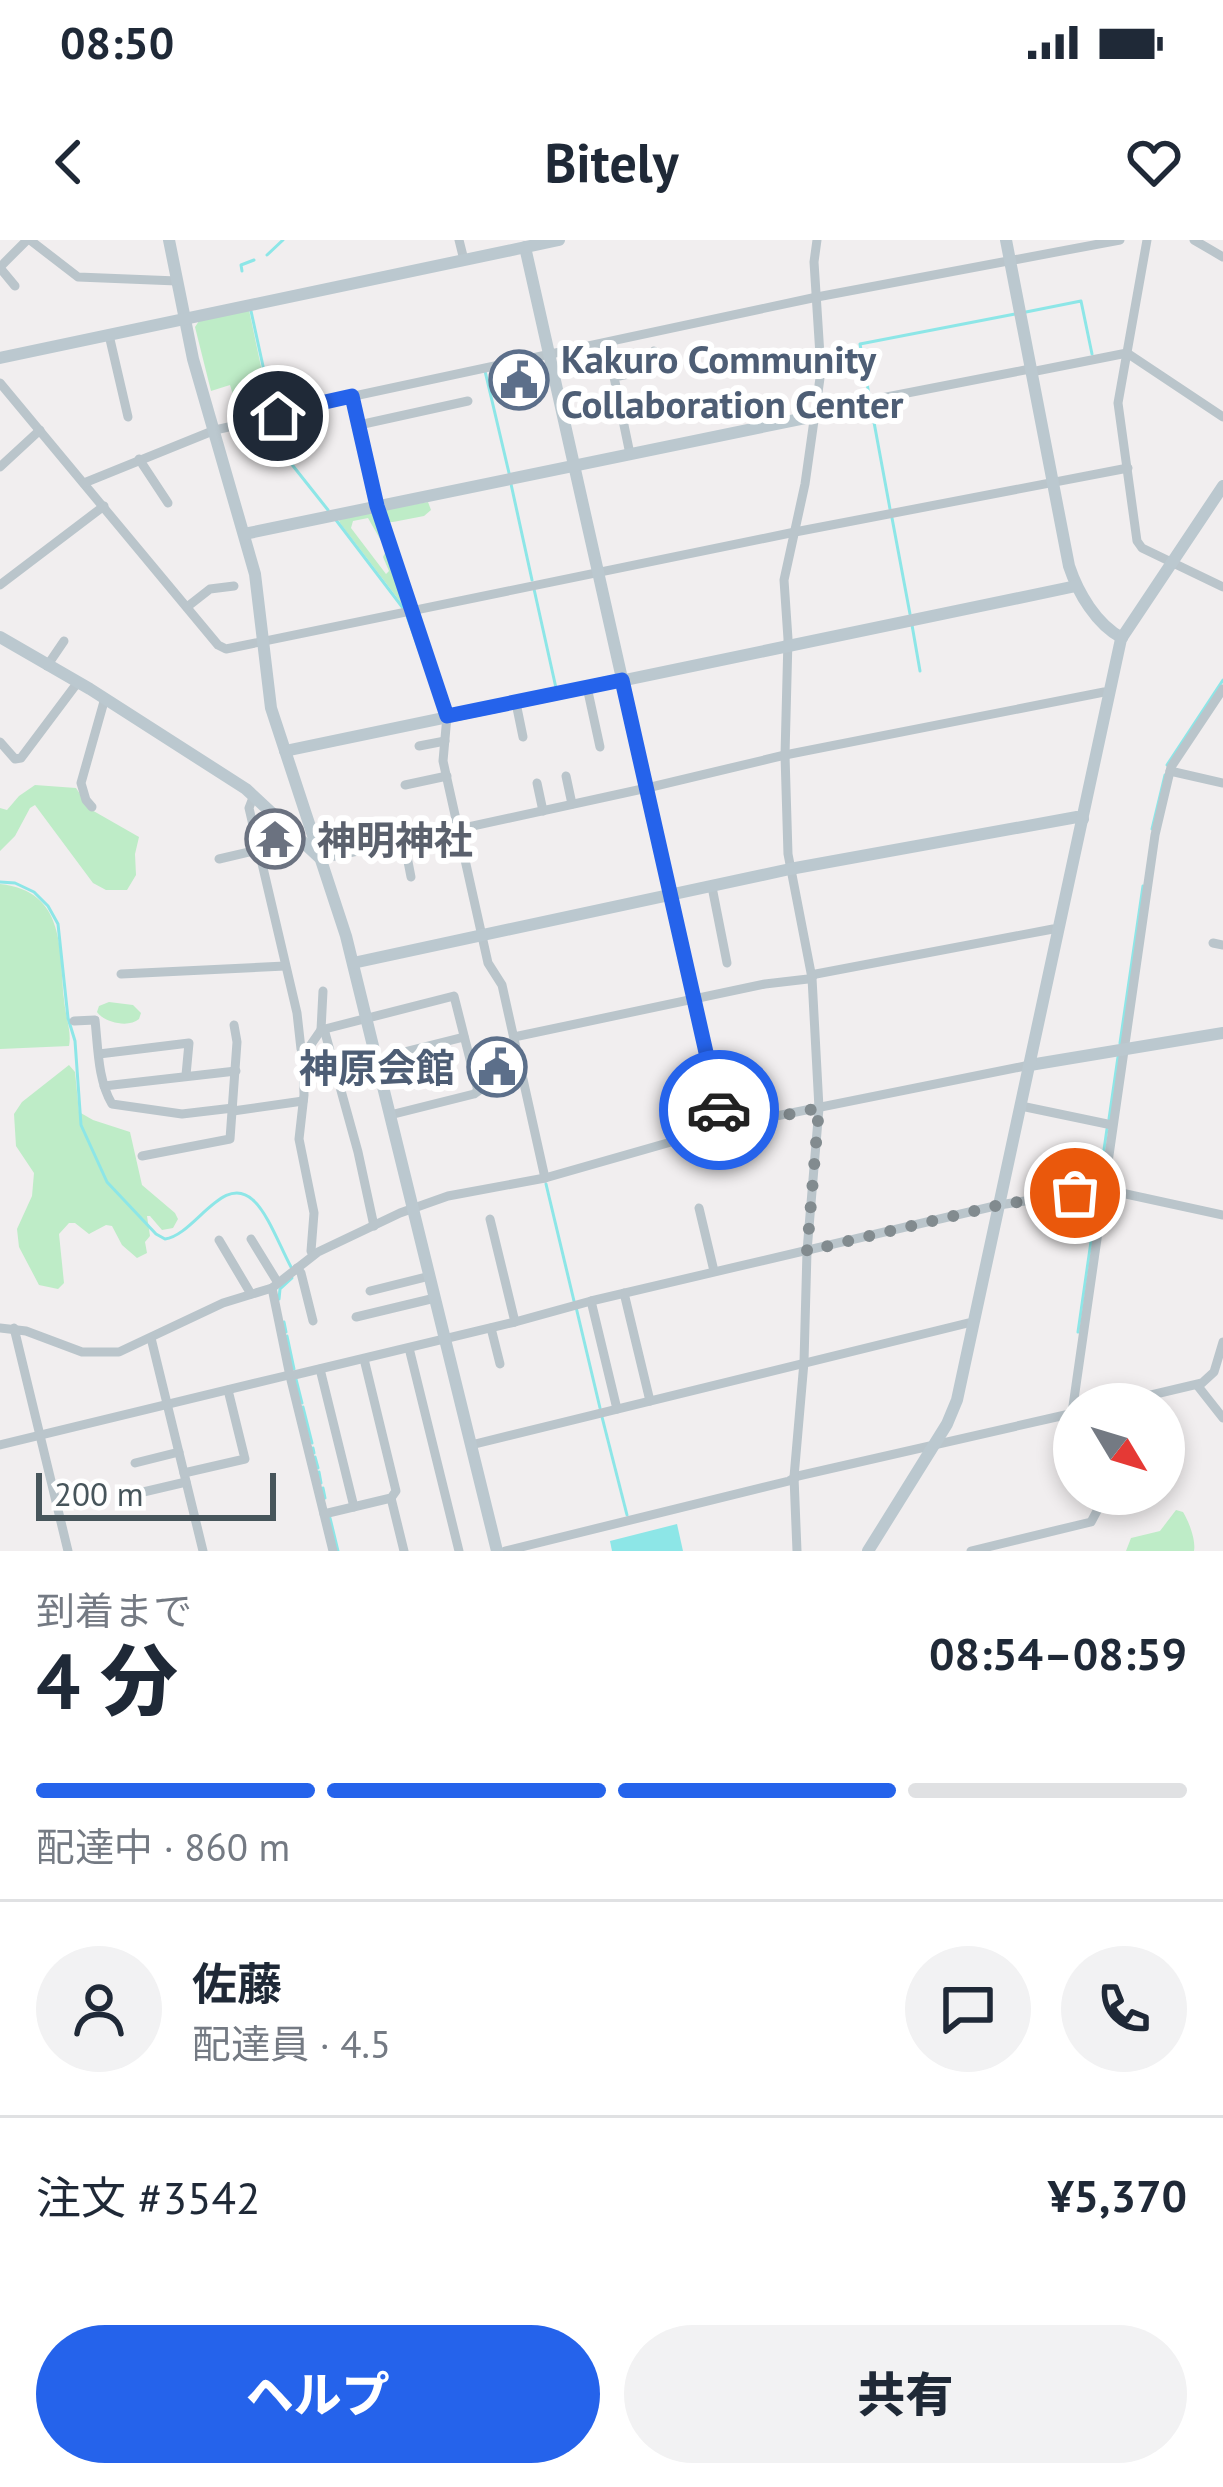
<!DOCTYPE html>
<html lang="ja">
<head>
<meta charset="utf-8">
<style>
	body { margin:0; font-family:"PT Sans","Noto Sans JP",sans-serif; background:#f2f2f3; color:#1f2937; height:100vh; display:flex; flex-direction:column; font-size:45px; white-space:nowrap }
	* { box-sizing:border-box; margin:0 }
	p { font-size:39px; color:#747a83 }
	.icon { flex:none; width:66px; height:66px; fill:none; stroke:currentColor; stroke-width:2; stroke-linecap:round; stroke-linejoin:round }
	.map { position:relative; height:1311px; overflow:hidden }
	.panel { display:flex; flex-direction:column; background:#fff; flex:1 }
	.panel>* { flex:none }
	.needle { width:78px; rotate:128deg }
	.fabs { position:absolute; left:1053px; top:1143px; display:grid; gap:24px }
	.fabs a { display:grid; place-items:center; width:132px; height:132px; border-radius:50%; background:#fff; box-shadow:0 6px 18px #0003; font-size:60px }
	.scale { position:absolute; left:36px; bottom:30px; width:240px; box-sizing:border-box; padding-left:12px; border:6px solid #47555b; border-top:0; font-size:33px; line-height:42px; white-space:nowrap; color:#47555b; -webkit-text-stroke:9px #fff; paint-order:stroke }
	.pin { position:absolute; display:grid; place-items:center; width:102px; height:102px; color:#fff; margin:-51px; border:6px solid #fff; border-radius:50%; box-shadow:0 3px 12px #0007 }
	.courier { position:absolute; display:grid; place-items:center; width:120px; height:120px; margin:-60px; border:9px solid #2563eb; border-radius:50%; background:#fff; color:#222; box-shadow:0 3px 15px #0007 }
	.headline em { font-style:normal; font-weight:800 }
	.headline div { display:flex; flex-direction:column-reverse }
	.headline { display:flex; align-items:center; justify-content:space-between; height:204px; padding:0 36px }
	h1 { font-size:78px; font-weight:800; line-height:90px }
	.bar { display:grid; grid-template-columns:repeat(4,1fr); gap:18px 12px; align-content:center; height:144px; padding:0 36px }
	.bar i { height:15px; border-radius:9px; background:#e0e1e3 }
	.bar .on { background:#2563eb }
	.bar p { grid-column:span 4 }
	.line { display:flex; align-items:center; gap:30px; padding:0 36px; border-top:3px solid #e0e1e3 }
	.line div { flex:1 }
	.round { display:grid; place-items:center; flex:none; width:126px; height:126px; border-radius:63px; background:#f2f2f3 }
	.primary-button { display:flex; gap:24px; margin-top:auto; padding:24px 36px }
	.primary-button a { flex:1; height:138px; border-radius:72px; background:#2563eb; color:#fff; font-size:48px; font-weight:800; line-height:138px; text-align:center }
	.primary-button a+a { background:#f2f2f3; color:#1f2937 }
	.status { display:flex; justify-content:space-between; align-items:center; height:84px; padding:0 60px; background:#fff; direction:ltr }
	.status svg { height:33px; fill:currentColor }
	header { display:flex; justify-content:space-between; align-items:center; height:156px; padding:0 36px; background:#fff; font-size:54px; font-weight:800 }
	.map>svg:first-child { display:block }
	.green { fill:#beecc7 }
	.water { fill:#8de6e7 }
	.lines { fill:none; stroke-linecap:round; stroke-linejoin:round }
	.stream { stroke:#8de6e7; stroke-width:3 }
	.street { stroke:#bac5cb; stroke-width:9 }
	.secondary { stroke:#bbc8cf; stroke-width:12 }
	.done { stroke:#828b8f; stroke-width:12; stroke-dasharray:0 21.6 }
	.route { stroke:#2563eb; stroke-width:15 }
	.labels { text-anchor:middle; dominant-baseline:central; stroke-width:12; stroke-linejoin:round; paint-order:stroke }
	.service-label { font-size:39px; font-weight:bold; fill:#4e5e75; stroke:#fff; text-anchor:start }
	.worship-label { font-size:39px; font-weight:bold; fill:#5b616d; stroke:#fff; text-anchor:start }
</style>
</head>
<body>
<div class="status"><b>08:50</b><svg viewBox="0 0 49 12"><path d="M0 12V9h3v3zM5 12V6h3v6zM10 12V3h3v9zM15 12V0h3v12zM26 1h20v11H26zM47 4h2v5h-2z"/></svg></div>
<header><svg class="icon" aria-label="back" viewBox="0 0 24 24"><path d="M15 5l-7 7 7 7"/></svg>Bitely<svg class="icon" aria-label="heart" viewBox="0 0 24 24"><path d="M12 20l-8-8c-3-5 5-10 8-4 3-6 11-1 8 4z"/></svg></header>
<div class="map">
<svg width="1223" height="1311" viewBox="0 0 1223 1311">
	<rect width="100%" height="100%" fill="#f1eeef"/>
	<g class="green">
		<polygon points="249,70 271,174 241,181 230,145 211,151 195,87 199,81"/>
		<polygon points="428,262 431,270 424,276 393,282 389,282 383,276 387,269"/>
		<polygon points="371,272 375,273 385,305 384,306 368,278 353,281 351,288 386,334 389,331 383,317 385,313 389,314 404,361 402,364 340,283 339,280"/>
		<polygon points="35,545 76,548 90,569 139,597 135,614 136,635 127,650 106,650 93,643 35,565 30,568 15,596 0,611 0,568 7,570 19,556"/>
		<path d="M0 644C66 651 59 709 64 759 65 775 72 792 69 806L0 809Z"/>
		<path d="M109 762 133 765 141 773 139 779C129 788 105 783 97 772L99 766Z"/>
		<polygon points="69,825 75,832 79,872 93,880 130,892 142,945 175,973 178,979 173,988 162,990 150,976 147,976 150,996 145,1002 147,1013 137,1018 122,1005 112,986 106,985 89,994 75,983 69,983 59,994 64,1043 58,1049 39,1045 19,1007 17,989 32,956 34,933 16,906 14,874 22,862"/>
		<path d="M1176 1270 1183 1272C1189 1282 1196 1300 1194 1311H1126L1131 1298 1160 1291Z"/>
	</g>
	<polygon class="water" points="677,1284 683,1311 612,1311 610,1301"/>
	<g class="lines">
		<g class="stream">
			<polyline points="267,15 283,0"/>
			<polyline points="242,31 241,25 254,20"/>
			<polyline points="251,71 273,172"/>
			<polyline points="1026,72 1081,61 1092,114"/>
			<polyline points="485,131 509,233"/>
			<polyline points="869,155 860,104 1015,74"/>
			<polyline points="871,166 890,269"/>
			<polyline points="275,183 282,212 328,270"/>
			<polyline points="511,244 532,340"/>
			<polyline points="892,278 910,374"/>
			<polyline points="336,280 403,368"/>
			<polyline points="534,349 556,448"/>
			<polyline points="407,376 437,460"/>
			<polyline points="912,385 920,431"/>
			<polyline points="595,440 614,436"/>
			<polyline points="1167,525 1223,440"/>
			<polyline points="1152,589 1165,535"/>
			<path d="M0 642 15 643 34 652 48 666 58 684 68 778 75 801 81 885 107 942 156 994 165 999C195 995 223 932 253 960 268 973 281 1009 291 1027"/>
			<polyline points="1120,803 1143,646"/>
			<polyline points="1109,879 1118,817"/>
			<polyline points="546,944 574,1061"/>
			<polyline points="1099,944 1107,889"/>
			<polyline points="279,1059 280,1049 292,1038"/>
			<polyline points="576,1067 600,1168"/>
			<polyline points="284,1082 286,1092"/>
			<polyline points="1078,1092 1098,953"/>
			<polyline points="287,1096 294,1129"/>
			<polyline points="296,1139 302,1163"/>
			<polyline points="303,1167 312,1203"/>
			<polyline points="602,1177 627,1275"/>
			<polyline points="313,1208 314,1213"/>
			<polyline points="315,1217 318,1228"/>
			<polyline points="319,1232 321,1243"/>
			<polyline points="323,1248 325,1258"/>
			<polyline points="330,1278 338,1311"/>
		</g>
		<g class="street">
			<polyline points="30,0 78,37 177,41"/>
			<polyline points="459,0 464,20"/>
			<polyline points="1147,0 1118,163 1137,301 1142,308 1223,347"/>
			<polyline points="1194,0 1223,17"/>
			<polyline points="0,27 27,0"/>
			<polyline points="0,28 15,46"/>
			<polyline points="109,95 128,177"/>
			<polyline points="1031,132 1127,113 1223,177"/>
			<polyline points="0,143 218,405 226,409 795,292 1128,228"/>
			<polyline points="352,156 377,266 447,476 443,521 488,723 502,745 545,938"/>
			<polyline points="815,173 820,170 1030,129"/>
			<polyline points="359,185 468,161"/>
			<polyline points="630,214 614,137 658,128 654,111"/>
			<polyline points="139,219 168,263"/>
			<polyline points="0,227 40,190"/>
			<polyline points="84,243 215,190 278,176 289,170 817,57 1120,0"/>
			<polyline points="0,345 104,266"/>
			<polyline points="187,367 210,349 234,346"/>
			<polyline points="47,426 64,401"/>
			<polyline points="587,447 600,507"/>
			<polyline points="516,463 523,497"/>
			<polyline points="0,502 15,519 21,518 78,442"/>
			<polyline points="419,506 445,501"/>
			<polyline points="1170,531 1223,543"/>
			<polyline points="566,536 572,564"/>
			<polyline points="537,543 543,571"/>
			<polyline points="405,545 447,536"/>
			<polyline points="254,555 249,568 297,773 301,809 306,812"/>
			<polyline points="92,567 86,560 81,543 105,458"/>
			<polyline points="404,601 411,637"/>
			<polyline points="219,619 258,610"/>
			<polyline points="321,619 647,548 785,515 1104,452 1110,453"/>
			<polyline points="712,647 727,723"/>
			<polyline points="1213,703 1223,705"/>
			<polyline points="121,734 285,726"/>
			<path d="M74 781 95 780C98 808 98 841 112 864L182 874 233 868"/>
			<polyline points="324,789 358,912 374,986"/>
			<polyline points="321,790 323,751"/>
			<polyline points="514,797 765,744 808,739 816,734 1053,689 1059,690"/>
			<polyline points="99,814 189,803 186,835"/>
			<polyline points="376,819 464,797"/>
			<polyline points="104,846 236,831"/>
			<polyline points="1021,866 1112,885"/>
			<polyline points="233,871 303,861"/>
			<polyline points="390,875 474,854 489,843 522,835"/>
			<polyline points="142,916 230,899 237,802 234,785"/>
			<polyline points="699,968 714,1031"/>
			<polyline points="490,979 515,1082"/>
			<polyline points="251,999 278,1043"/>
			<polyline points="219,1000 251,1054"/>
			<polyline points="313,1015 311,1011 314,973 299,899 304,855 303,816 321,790 454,756 478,851"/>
			<polyline points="297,1028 301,1033 313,1081"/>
			<polyline points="272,1048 290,1136 333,1311"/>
			<polyline points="370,1051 430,1036"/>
			<polyline points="624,1053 650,1161"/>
			<polyline points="591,1061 617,1169"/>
			<polyline points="356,1077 435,1058"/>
			<polyline points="0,1088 26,1091 82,1112 119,1112 223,1063 272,1048 318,1012 400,973 448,956 545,938 727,886 1030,825"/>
			<polyline points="14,1088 68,1311"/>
			<polyline points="491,1088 500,1124"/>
			<polyline points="151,1098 203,1311"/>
			<polyline points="409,1108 459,1311"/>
			<polyline points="320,1129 354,1267"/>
			<polyline points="290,1136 515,1082 591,1061 999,965 1103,949 1223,975"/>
			<polyline points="1197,1145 1223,1178"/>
			<polyline points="1113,1164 1202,1143 1214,1132 1223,1102"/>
			<polyline points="1072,1173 1155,595 1171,527 1223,449"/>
			<polyline points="0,1205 289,1135"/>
			<polyline points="471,1205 968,1083 974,1084"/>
			<polyline points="135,1223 179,1212"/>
			<polyline points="184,1233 245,1219 228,1150"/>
			<polyline points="139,1253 186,1242"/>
			<polyline points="391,1258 404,1311"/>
			<polyline points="324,1274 391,1258 396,1251 364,1119"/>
			<polyline points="505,1311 789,1241 798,1236 1074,1173"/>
			<polyline points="797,1311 794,1237 804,1122 807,1011 819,868 812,738 788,614 785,515 788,399 784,340 805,244 821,131 814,22 817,0"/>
			<polyline points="971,1311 1091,1282 1106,1254"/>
		</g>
		<g class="secondary">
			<polyline points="169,0 193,119 255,334 271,468 346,696 497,1311"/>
			<path d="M1006 0 1069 326C1078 353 1096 384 1122 398"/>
			<polyline points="525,7 723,888"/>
			<polyline points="0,118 559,0"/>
			<polyline points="244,294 810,177 815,173"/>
			<polyline points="0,397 90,449 246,549 319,617"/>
			<polyline points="285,511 1076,346"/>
			<polyline points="353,723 790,629 1077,577 1083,579"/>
			<polyline points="1030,825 1223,793"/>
			<polyline points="868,1311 947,1184 957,1160 1121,399 1223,246"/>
		</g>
	</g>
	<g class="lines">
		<polyline class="done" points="719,870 723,888 819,868 807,1011 999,965 1075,953"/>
		<polyline class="route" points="278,176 289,170 352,156 377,266 447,476 622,440 719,870"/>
	</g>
	<defs>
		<g id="civic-ring" transform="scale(3)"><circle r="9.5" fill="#fff" stroke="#5c6f8a" stroke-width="1.5"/><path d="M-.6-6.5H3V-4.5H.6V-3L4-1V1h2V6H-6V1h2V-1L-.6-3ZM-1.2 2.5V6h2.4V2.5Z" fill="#5c6f8a"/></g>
		<g id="temple-ring" transform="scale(3)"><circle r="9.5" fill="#fff" stroke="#6b7280" stroke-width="1.5"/><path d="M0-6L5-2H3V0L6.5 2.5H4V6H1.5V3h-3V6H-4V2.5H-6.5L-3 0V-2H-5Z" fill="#6b7280"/></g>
	</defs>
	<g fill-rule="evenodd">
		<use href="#civic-ring" x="519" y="140"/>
		<use href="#temple-ring" x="275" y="599"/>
		<use href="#civic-ring" x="497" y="827"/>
	</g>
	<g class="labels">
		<g class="service-label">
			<text x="561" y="118">Kakuro Community<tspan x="561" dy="45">Collaboration Center</tspan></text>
			<text x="455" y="827" text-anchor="end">神原会館</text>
		</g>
		<g class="worship-label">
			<text x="317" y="599">神明神社</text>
		</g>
	</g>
</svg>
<div class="fabs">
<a><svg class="needle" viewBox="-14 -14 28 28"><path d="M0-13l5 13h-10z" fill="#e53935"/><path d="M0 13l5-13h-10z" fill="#747a83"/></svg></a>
</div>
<div class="scale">200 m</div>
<div class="pin" style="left:1075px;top:953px;background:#ea580c"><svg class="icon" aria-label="bag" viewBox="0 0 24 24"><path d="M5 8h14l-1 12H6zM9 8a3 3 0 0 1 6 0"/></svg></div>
<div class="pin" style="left:278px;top:176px;background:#1f2937"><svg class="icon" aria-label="home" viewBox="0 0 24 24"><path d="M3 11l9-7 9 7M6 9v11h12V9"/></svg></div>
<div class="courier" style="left:719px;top:870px"><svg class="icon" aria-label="car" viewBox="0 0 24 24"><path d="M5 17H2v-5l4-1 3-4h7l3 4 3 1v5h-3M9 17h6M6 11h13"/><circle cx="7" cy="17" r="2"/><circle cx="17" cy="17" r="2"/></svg></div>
</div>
<section class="panel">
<div class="headline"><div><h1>4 分</h1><p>到着まで</p></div><em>08:54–08:59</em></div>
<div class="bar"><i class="on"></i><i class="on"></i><i class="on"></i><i></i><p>配達中 · 860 m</p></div>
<div class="line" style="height:216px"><a class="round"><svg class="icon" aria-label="person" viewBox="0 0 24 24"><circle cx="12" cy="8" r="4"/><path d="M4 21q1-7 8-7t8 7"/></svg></a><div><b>佐藤</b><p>配達員 · 4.5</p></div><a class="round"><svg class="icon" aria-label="chat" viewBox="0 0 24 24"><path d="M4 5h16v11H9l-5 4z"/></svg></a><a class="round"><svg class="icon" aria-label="phone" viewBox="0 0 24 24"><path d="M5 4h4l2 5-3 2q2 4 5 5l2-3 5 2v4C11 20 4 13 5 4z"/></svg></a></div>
<div class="line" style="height:156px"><div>注文 #3542</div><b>¥5,370</b></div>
<div class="primary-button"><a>ヘルプ</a><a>共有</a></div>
</section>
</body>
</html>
